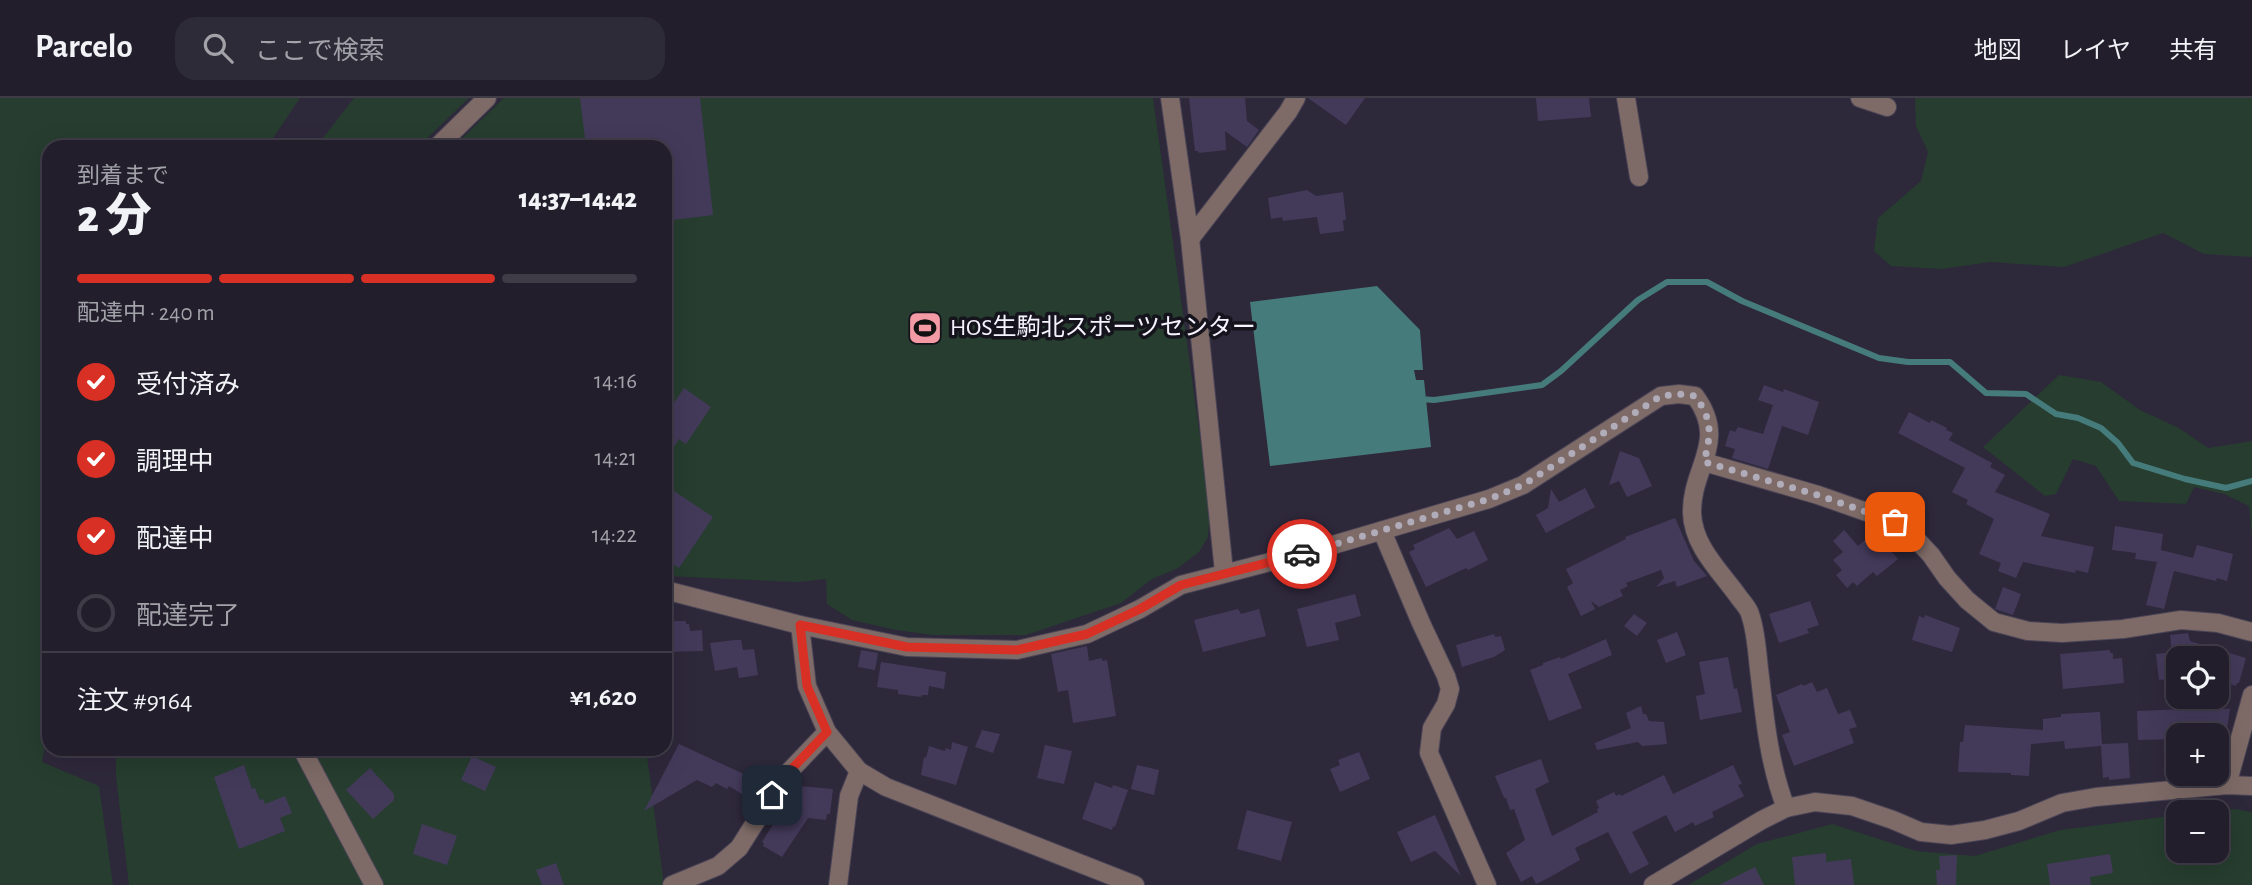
<!DOCTYPE html>
<html lang="ja">
<head>
<meta charset="utf-8">
<style>
	body { margin:0; font-family:"Alegreya Sans","Noto Sans JP",sans-serif; background:#2e2b38; color:#f1f3f6; height:100vh; display:flex; flex-direction:column; font-size:26px; white-space:nowrap }
	* { box-sizing:border-box; margin:0 }
	p { font-size:23px; color:#a2a2a9 }
	.icon { flex:none; width:38px; height:38px; fill:none; stroke:currentColor; stroke-width:2; stroke-linecap:round; stroke-linejoin:round }
	.map { position:relative; flex:1; overflow:hidden }
	.side { position:absolute; left:42px; top:42px; width:630px; height:616px; display:flex; flex-direction:column; background:#221e2c; border-radius:21px; box-shadow:0 7px 28px #0002,0 0 0 2px #3f3c48 }
	.side>* { flex:none }
	.tools { position:absolute; left:2166px; top:548px; display:grid; gap:14px }
	.tools a { display:grid; place-items:center; width:63px; height:63px; border-radius:14px; background:#221e2c; box-shadow:0 7px 28px #0002,0 0 0 2px #3f3c48; font-size:35px }
	.pin { position:absolute; display:grid; place-items:center; width:60px; height:60px; color:#fff; margin:-30px; border-radius:14px; box-shadow:0 4px 10px #0006 }
	.courier { position:absolute; display:grid; place-items:center; width:70px; height:70px; margin:-35px; border:5px solid #d93025; border-radius:50%; background:#fff; color:#222; box-shadow:0 2px 9px #0007 }
	.head em { font-style:normal; font-weight:800 }
	.head div { display:flex; flex-direction:column-reverse }
	.head { display:flex; align-items:center; justify-content:space-between; height:119px; padding:0 35px }
	h1 { font-size:46px; font-weight:800; line-height:52px }
	.bar { display:grid; grid-template-columns:repeat(4,1fr); gap:10px 7px; align-content:center; height:84px; padding:0 35px }
	.bar i { height:9px; border-radius:5px; background:#3f3c48 }
	.bar .on { background:#d93025 }
	.bar p { grid-column:span 4 }
	.line { display:flex; align-items:center; gap:18px; padding:0 35px; border-top:2px solid #3f3c48 }
	.line div { flex:1 }
	ol { padding:0 35px; list-style:none }
	li { display:flex; align-items:center; gap:21px; height:77px }
	li p { margin-inline-start:auto }
	li .icon { padding:7px; border-radius:50%; background:#d93025; color:#fff; stroke-width:4 }
	li:last-child { color:#a2a2a9 }
	li i { width:38px; height:38px; border:4px solid #3f3c48; border-radius:50% }
	header { display:flex; align-items:center; gap:42px; box-sizing:border-box; height:98px; padding:0 35px; background:#221e2c; border-bottom:2px solid #3f3c48 }
	header strong { font-size:33px }
	nav { display:flex; gap:38px; margin-inline-start:auto; font-size:24px }
	.search { width:490px; height:63px; background:#2e2b38; display:flex; align-items:center; gap:18px; box-sizing:border-box; padding:0 24px; border-radius:21px; color:#a2a2a9; font-size:26px }
	.map>svg:first-child { display:block }
	.green { fill:#263d2f }
	.water { fill:#467b7b }
	.lines { fill:none; stroke-linecap:round; stroke-linejoin:round }
	.stream { stroke:#467b7b; stroke-width:6 }
	.building { fill:#433a5a }
	.minor-casing { stroke:#4a4456; stroke-width:20 }
	.minor { stroke:#7e6b67; stroke-width:18 }
	.done { stroke:#b0acba; stroke-width:7; stroke-dasharray:0 12.6 }
	.route { stroke:#d93025; stroke-width:9 }
	.labels { text-anchor:middle; dominant-baseline:central; stroke-width:7; stroke-linejoin:round; paint-order:stroke }
	.poi-label { font-size:24px; fill:#f6f3fe; stroke:#15131b; text-anchor:start }
</style>
</head>
<body>
<header>
<strong>Parcelo</strong>
<div class="search"><svg class="icon" aria-label="search" viewBox="0 0 24 24"><circle cx="10" cy="10" r="6"/><path d="M15 15l6 6"/></svg>ここで検索</div>
<nav><a>地図</a><a>レイヤ</a><a>共有</a></nav>
</header>
<div class="map">
<svg width="2252" height="787" viewBox="0 0 2252 787">
	<rect width="100%" height="100%" fill="#2e283b"/>
	<g class="green">
		<polygon points="0,0 300,0 267,49 49,49 49,625 42,664 99,688 113,787 0,787"/>
		<polygon points="354,0 469,0 418,49 316,49"/>
		<polygon points="504,0 1153,0 1210,411 1208,439 1199,454 1178,470 1152,481 1121,505 1026,537 933,537 896,532 852,522 827,506 826,481 798,484 665,478 665,49 453,49"/>
		<polygon points="1915,0 2252,0 2252,159 2204,156 2163,135 2064,169 1990,164 1942,171 1891,168 1874,153 1878,120 1921,83 1928,54 1916,28"/>
		<polygon points="2059,277 2101,284 2140,312 2179,330 2208,350 2252,343 2252,439 2249,408 2224,396 2194,389 2186,406 2119,403 2096,368 2073,361 2056,396 2045,398 1983,349"/>
		<polygon points="116,651 646,651 664,787 129,787 116,678"/>
		<polygon points="2234,711 2252,714 2252,787 1688,787 1757,746 1832,726 1916,753 1975,758 2060,732 2179,717 2179,752 2217,752 2217,714 2208,714"/>
	</g>
	<polygon class="water" points="1377,188 1420,232 1423,272 1414,272 1416,282 1424,282 1431,349 1270,368 1250,204"/>
	<g class="lines">
		<polyline class="stream" points="1419,301 1434,302 1542,287 1561,273 1638,202 1667,184 1707,184 1742,203 1879,260 1908,264 1950,264 1986,295 2026,296 2056,316 2078,320 2101,330 2118,345 2133,365 2185,381 2226,390 2252,383"/>
	</g>
	<g class="building">
		<polygon points="580,0 700,0 713,117 665,123 665,49 586,49"/>
		<polygon points="1189,0 1245,0 1247,23 1259,32 1247,49 1225,33 1226,52 1199,55 1198,53 1195,53"/>
		<polygon points="1308,0 1365,0 1346,27"/>
		<polygon points="1536,0 1589,0 1591,19 1538,23"/>
		<polygon points="1307,92 1316,98 1343,94 1346,122 1343,122 1344,133 1320,136 1317,119 1283,123 1282,119 1271,121 1268,100"/>
		<polygon points="1764,287 1783,294 1784,291 1819,304 1808,337 1782,328 1768,371 1732,360 1735,351 1725,348 1730,332 1735,334 1738,329 1763,336 1773,307 1758,302"/>
		<polygon points="684,290 711,309 686,346 679,341 665,362 665,318"/>
		<polygon points="1909,314 1930,325 1931,322 1947,330 1946,332 1953,335 1949,342 1992,365 1990,369 2005,377 1995,394 2050,416 2041,438 2094,449 2088,475 2076,472 2075,475 2023,464 2016,480 1998,473 2001,465 1979,456 1994,421 1966,406 1968,402 1952,394 1965,370 1898,335"/>
		<polygon points="1620,353 1639,360 1652,388 1627,399 1619,383 1609,387"/>
		<polygon points="665,387 713,419 679,470 665,461"/>
		<polygon points="1585,390 1595,409 1546,435 1536,417 1548,410 1551,391 1559,404"/>
		<polygon points="1675,420 1694,463 1707,478 1677,489 1675,483 1656,489 1664,480 1661,472 1626,485 1628,488 1620,492 1623,498 1599,509 1591,503 1595,511 1581,518 1567,489 1573,485 1566,471 1626,441 1625,439"/>
		<polygon points="2115,428 2163,436 2161,452 2193,460 2197,447 2233,456 2227,483 2217,480 2216,483 2174,473 2164,511 2146,507 2157,464 2135,461 2136,455 2112,452"/>
		<polygon points="1449,430 1457,441 1474,433 1488,462 1468,472 1466,470 1426,489 1409,454 1415,451 1413,447"/>
		<polygon points="1844,432 1858,448 1866,441 1871,446 1880,440 1898,461 1877,478 1873,474 1857,488 1853,484 1847,490 1836,477 1842,472 1833,462 1843,454 1833,443"/>
		<polygon points="2003,489 2021,496 2013,517 1995,511"/>
		<polygon points="1355,496 1361,518 1335,525 1339,542 1307,549 1297,511"/>
		<polygon points="1810,503 1819,527 1807,531 1809,535 1779,545 1769,516"/>
		<polygon points="1238,511 1241,516 1259,511 1266,538 1203,554 1194,522"/>
		<polygon points="1634,516 1647,525 1637,538 1624,528"/>
		<polygon points="1925,517 1960,530 1952,554 1912,542 1919,518 1924,520"/>
		<polygon points="665,523 686,523 686,526 689,526 690,533 702,532 703,553 665,554"/>
		<polygon points="1677,534 1686,557 1666,565 1657,542"/>
		<polygon points="2188,535 2190,543 2246,560 2239,585 2237,585 2236,588 2217,582 2217,560 2179,560 2179,580 2159,582 2156,556 2172,554 2170,537"/>
		<polygon points="1494,536 1495,539 1501,538 1505,552 1494,559 1462,569 1456,547"/>
		<polygon points="1606,541 1612,557 1568,576 1582,610 1549,623 1530,572 1543,567 1543,565 1560,559 1561,561"/>
		<polygon points="735,542 741,542 743,552 754,551 758,577 739,580 737,569 715,573 710,545"/>
		<polygon points="1087,548 1089,563 1102,560 1102,563 1107,562 1116,618 1073,625 1068,592 1058,594 1051,556"/>
		<polygon points="861,552 878,555 875,572 858,569"/>
		<polygon points="2110,552 2110,555 2113,555 2113,561 2122,560 2124,585 2063,591 2060,556"/>
		<polygon points="1728,559 1734,591 1737,590 1742,614 1700,622 1696,598 1705,596 1699,564"/>
		<polygon points="881,564 946,574 944,591 929,588 928,597 922,597 921,599 898,596 898,592 877,589"/>
		<polygon points="1812,584 1817,594 1827,590 1838,616 1850,612 1857,629 1849,631 1854,645 1794,668 1782,637 1790,634 1776,597 1802,586 1803,588"/>
		<polygon points="1641,608 1643,616 1646,616 1649,623 1664,624 1667,646 1642,648 1638,644 1597,652 1595,645 1631,630 1626,615"/>
		<polygon points="2208,610 2230,611 2226,637 2179,637 2179,641 2138,642 2137,613"/>
		<polygon points="2100,614 2102,646 2128,645 2130,680 2109,682 2109,679 2103,680 2101,648 2065,651 2064,643 2031,646 2029,678 2011,677 2011,675 1958,674 1960,644 1963,644 1965,627 2043,632 2043,621 2061,619 2061,616"/>
		<polygon points="982,632 1000,636 993,655 975,649"/>
		<polygon points="952,644 968,649 956,687 921,677 924,659 926,660 929,648 945,653 946,650 951,652"/>
		<polygon points="679,646 748,678 761,686 751,702 729,688 727,691 716,685 712,689 697,682 644,713"/>
		<polygon points="1045,647 1072,653 1064,686 1037,680"/>
		<polygon points="1359,654 1370,681 1340,694 1330,671 1340,667 1338,662"/>
		<polygon points="472,658 496,669 485,693 461,682"/>
		<polygon points="1541,661 1549,684 1535,691 1552,738 1598,714 1597,711 1599,710 1596,703 1614,694 1616,698 1620,696 1621,698 1664,677 1673,696 1733,667 1742,686 1738,687 1744,698 1712,714 1714,719 1695,728 1693,724 1675,734 1666,717 1632,734 1649,766 1630,776 1608,734 1575,750 1580,762 1550,779 1536,786 1532,778 1521,784 1506,755 1525,742 1514,711 1510,712 1506,700 1504,700 1495,678"/>
		<polygon points="244,667 252,691 255,690 260,702 263,701 265,706 285,698 292,715 280,720 285,733 239,751 214,679"/>
		<polygon points="1137,667 1159,672 1154,697 1131,691"/>
		<polygon points="370,670 394,696 394,702 373,721 346,692"/>
		<polygon points="1095,684 1112,690 1113,687 1128,692 1115,729 1113,728 1112,732 1082,721"/>
		<polygon points="799,688 833,691 830,716 827,716 826,722 808,720 782,759 763,748 764,745 762,744 782,712 795,720"/>
		<polygon points="1247,712 1292,724 1281,763 1237,751"/>
		<polygon points="1435,717 1461,778 1435,753 1411,764 1397,734"/>
		<polygon points="422,726 457,738 447,767 413,756"/>
		<polygon points="1826,755 1826,764 1851,761 1854,787 1795,787 1792,759"/>
		<polygon points="2110,756 2113,775 2090,779 2091,787 2050,787 2047,766"/>
		<polygon points="1957,757 1956,787 1937,787 1936,772 1940,772 1939,758"/>
		<polygon points="556,765 564,787 542,787 536,772"/>
		<polygon points="1755,769 1764,787 1719,787"/>
	</g>
	<g class="lines">
		<g class="minor-casing">
			<g id="minor">
				<polyline points="1170,0 1190,141 1224,474"/>
				<polyline points="1626,0 1639,79"/>
				<polyline points="1860,0 1887,9"/>
				<polyline points="437,49 487,0"/>
				<polyline points="1190,141 1288,14 1296,0"/>
				<polyline points="1704,364 1818,397 1895,424 1915,440 1931,457 1947,480 1967,502 1994,524 2028,533 2062,535 2123,531 2181,522 2218,525 2252,534"/>
				<polyline points="1382,433 1421,525 1446,578 1450,591 1446,606 1432,630 1429,655 1487,787"/>
				<path d="M665 492 800 527 907 549 1017 552 1087 536 1140 511 1181 487 1309 454 1489 401 1523 387 1661 298 1679 296 1695 298C1729 344 1691 369 1692 415 1693 448 1720 473 1738 498 1742 504 1748 509 1750 516 1757 536 1757 558 1760 579 1765 624 1770 669 1786 710"/>
				<polyline points="800,527 807,588 827,634 859,673 886,689 1135,787"/>
				<polyline points="302,651 374,787"/>
				<polyline points="2227,687 2252,597"/>
				<polyline points="672,787 718,768 739,750 784,679 827,634"/>
				<polyline points="838,787 849,698 859,673"/>
				<polyline points="1653,787 1762,722 1786,710 1815,704 1852,708 1893,722 1921,734 1951,737 1985,732 2019,723 2062,705 2096,699 2227,687 2252,688"/>
			</g>
		</g>
		<use href="#minor" class="minor"/>
	</g>
	<g class="lines">
		<path class="done" d="M1302 456 1489 401 1523 387 1661 298 1679 296 1695 298C1713 322 1711 336 1704 364L1818 397 1895 424"/>
		<polyline class="route" points="772,697 784,679 827,634 807,588 800,527 907,549 1017,552 1087,536 1140,511 1181,487 1302,456"/>
	</g>
	<defs>
		<g id="stadium-square" transform="scale(1.75)"><rect x="-9" y="-9" width="18" height="18" rx="4" fill="#f49aa5" stroke="#15131b"/><path d="M0-5a6.5 5 0 1 0 0 10a6.5 5 0 1 0 0-10ZM-3.5-1.8h7v3.6h-7Z" fill="#111"/></g>
	</defs>
	<g fill-rule="evenodd">
		<use href="#stadium-square" x="925" y="230"/>
	</g>
	<g class="labels">
		<g class="poi-label">
			<text x="950" y="230">HOS生駒北スポーツセンター</text>
		</g>
	</g>
</svg>
<div class="tools">
<a><svg class="icon" aria-label="locate" viewBox="0 0 24 24"><circle cx="12" cy="12" r="6"/><path d="M12 2v4M12 18v4M2 12h4M18 12h4"/></svg></a>
<a>+</a>
<a>−</a>
</div>
<div class="pin" style="left:1895px;top:424px;background:#ea580c"><svg class="icon" aria-label="bag" viewBox="0 0 24 24"><path d="M5 8h14l-1 12H6zM9 8a3 3 0 0 1 6 0"/></svg></div>
<div class="pin" style="left:772px;top:697px;background:#1f2937"><svg class="icon" aria-label="home" viewBox="0 0 24 24"><path d="M3 11l9-7 9 7M6 9v11h12V9"/></svg></div>
<div class="courier" style="left:1302px;top:456px"><svg class="icon" aria-label="car" viewBox="0 0 24 24"><path d="M5 17H2v-5l4-1 3-4h7l3 4 3 1v5h-3M9 17h6M6 11h13"/><circle cx="7" cy="17" r="2"/><circle cx="17" cy="17" r="2"/></svg></div>
<section class="side">
<div class="head"><div><h1>2 分</h1><p>到着まで</p></div><em>14:37–14:42</em></div>
<div class="bar"><i class="on"></i><i class="on"></i><i class="on"></i><i></i><p>配達中 · 240 m</p></div>
<ol>
<li><svg class="icon" aria-label="check" viewBox="0 0 24 24"><path d="M5 12l5 5 9-10"/></svg>受付済み<p>14:16</p></li>
<li><svg class="icon" aria-label="check" viewBox="0 0 24 24"><path d="M5 12l5 5 9-10"/></svg>調理中<p>14:21</p></li>
<li><svg class="icon" aria-label="check" viewBox="0 0 24 24"><path d="M5 12l5 5 9-10"/></svg>配達中<p>14:22</p></li>
<li><i></i>配達完了</li>
</ol>
<div class="line" style="height:91px"><div>注文 #9164</div><b>¥1,620</b></div>
</section>
</div>
</body>
</html>
